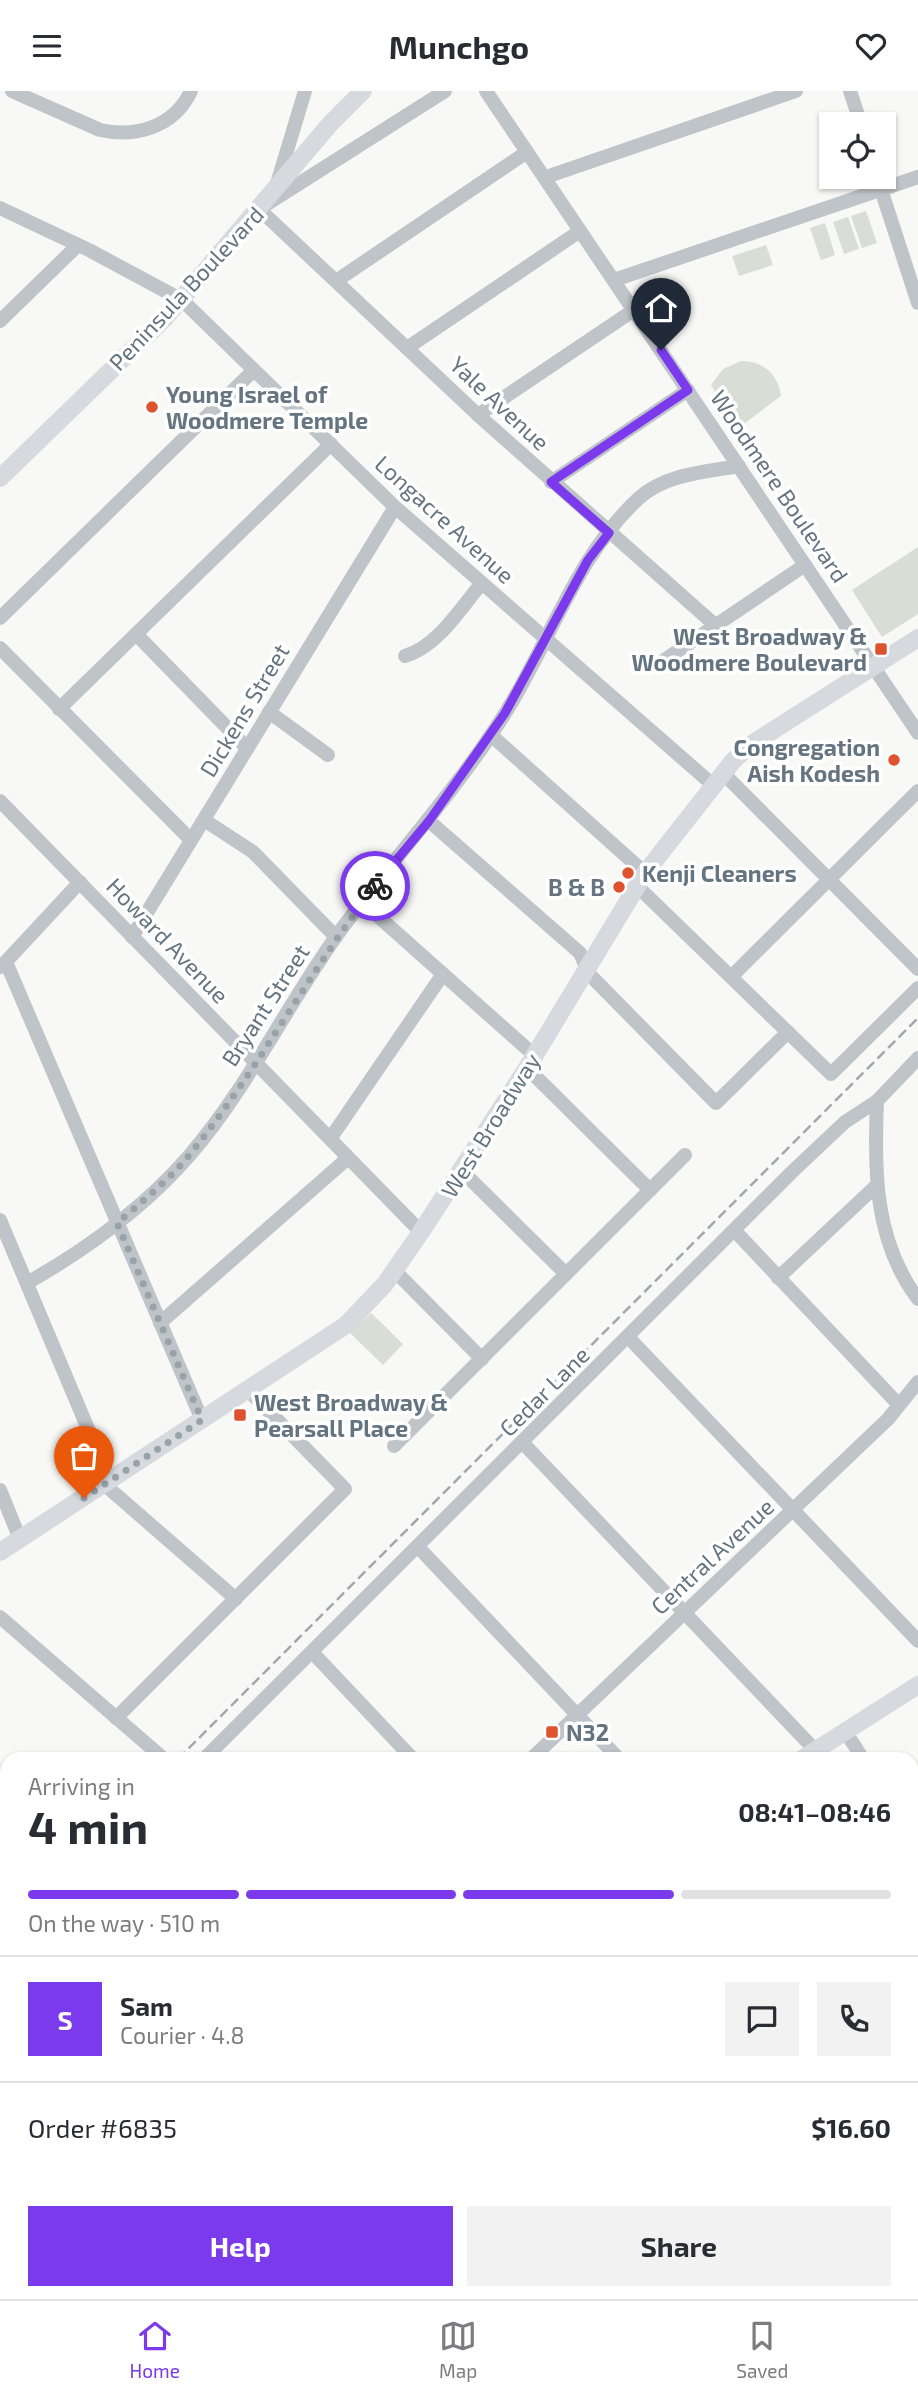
<!DOCTYPE html>
<html lang="en">
<head>
<meta charset="utf-8">
<style>
	body { margin:0; font-family:"Exo 2",sans-serif; background:#f2f2f3; color:#2b2b33; height:100vh; display:flex; flex-direction:column; font-size:26px; white-space:nowrap }
	* { box-sizing:border-box; margin:0 }
	p { font-size:23px; color:#7c7c81 }
	.icon { flex:none; width:38px; height:38px; fill:none; stroke:currentColor; stroke-width:2; stroke-linecap:round; stroke-linejoin:round }
	.map { position:relative; flex:1; overflow:hidden }
	.details { position:absolute; left:0px; top:1661px; width:919px; height:548px; display:flex; flex-direction:column; background:#fff; border-radius:21px 21px 0 0; box-shadow:0 2px 5px #0004 }
	.details>* { flex:none }
	.buttons { position:absolute; left:819px; top:21px; display:grid; gap:14px }
	.buttons a { display:grid; place-items:center; width:77px; height:77px; border-radius:0px; background:#fff; box-shadow:0 2px 5px #0004; font-size:35px }
	.pin { position:absolute; display:grid; place-items:center; width:60px; height:60px; color:#fff; margin:-72px -30px; border-radius:50% 50% 50% 0; rotate:-45deg; box-shadow:0 0 7px #0007 }
	.pin .icon { rotate:45deg }
	.courier { position:absolute; display:grid; place-items:center; width:70px; height:70px; margin:-35px; border:5px solid #7c3aed; border-radius:50%; background:#fff; color:#222; box-shadow:0 2px 9px #0007 }
	.overview em { font-style:normal; font-weight:700 }
	.overview div { display:flex; flex-direction:column-reverse }
	.overview { display:flex; align-items:center; justify-content:space-between; height:119px; padding:0 28px }
	h1 { font-size:46px; font-weight:700; line-height:52px }
	.bar { display:grid; grid-template-columns:repeat(4,1fr); gap:10px 7px; align-content:center; height:84px; padding:0 28px }
	.bar i { height:9px; border-radius:5px; background:#e1e1e2 }
	.bar .on { background:#7c3aed }
	.bar p { grid-column:span 4 }
	.line { display:flex; align-items:center; gap:18px; padding:0 28px; border-top:2px solid #e1e1e2 }
	.line div { flex:1 }
	.round { display:grid; place-items:center; flex:none; width:74px; height:74px; border-radius:0px; background:#f2f2f3 }
	.cta { display:flex; gap:14px; margin-top:auto; padding:14px 28px }
	.cta a { flex:1; height:80px; border-radius:0px; background:#7c3aed; color:#fff; font-size:28px; font-weight:700; line-height:80px; text-align:center }
	.cta a+a { background:#f2f2f3; color:#2b2b33 }
	header { display:flex; justify-content:space-between; align-items:center; height:91px; padding:0 28px; background:#fff; font-size:32px; font-weight:700 }
	.menu { display:flex; justify-content:space-around; align-items:center; height:98px; border-top:2px solid #e1e1e2; background:#fff; font-size:19px; color:#7c7c81 }
	.menu a { display:grid; justify-items:center; gap:4px }
	.menu .on { color:#7c3aed }
	.map>svg:first-child { display:block }
	.green { fill:#d8ddd5 }
	.lines { fill:none; stroke-linecap:round; stroke-linejoin:round }
	.minor { stroke:#bfc4c8; stroke-width:14 }
	.major { stroke:#d6dade; stroke-width:18 }
	.rail { stroke:#a1a8ad; stroke-width:2.5; stroke-dasharray:10 5; stroke-linecap:butt }
	.done { stroke:#98a2a9; stroke-width:7; stroke-dasharray:0 12.6 }
	.route { stroke:#7c3aed; stroke-width:9 }
	.poi-dot { fill:#df522e; stroke:#fff; stroke-width:2.5 }
	.labels { text-anchor:middle; dominant-baseline:central; stroke-width:7; stroke-linejoin:round; paint-order:stroke }
	.street-label { font-size:23px; fill:#647480; stroke:#fff }
	.poi-label { font-size:23px; font-weight:bold; fill:#647480; stroke:#fff; text-anchor:start }
</style>
</head>
<body>
<header><svg class="icon" aria-label="menu" viewBox="0 0 24 24"><path d="M4 6h16M4 12h16M4 18h16"/></svg>Munchgo<svg class="icon" aria-label="heart" viewBox="0 0 24 24"><path d="M12 20l-8-8c-3-5 5-10 8-4 3-6 11-1 8 4z"/></svg></header>
<div class="map">
<svg width="918" height="2208" viewBox="0 0 918 2208">
	<rect width="100%" height="100%" fill="#f8f8f6"/>
	<g class="green">
		<polygon points="866,120 877,152 862,157 851,125"/>
		<polygon points="848,126 859,158 844,163 833,131"/>
		<polygon points="825,132 835,164 821,169 810,137"/>
		<polygon points="766,154 773,174 739,185 732,165"/>
		<path d="M741 270C763 270 778 283 781 305L736 339 711 294 723 278Z"/>
		<polygon points="918,456 918,523 882,546 852,499"/>
		<polygon points="371,1222 403,1253 383,1274 350,1242"/>
		<polygon points="912,1744 918,1753 918,2208 526,2208 525,2202 912,2202"/>
	</g>
	<g class="lines">
		<g class="minor">
			<path d="M12 0 100 39C136 47 174 36 191 0"/>
			<polyline points="445,0 259,118 478,324 715,534"/>
			<polyline points="486,0 918,642"/>
			<polyline points="850,0 861,33"/>
			<polyline points="546,86 796,0"/>
			<polyline points="877,86 918,212"/>
			<polyline points="276,96 305,0"/>
			<polyline points="0,117 89,159 182,209 395,416 713,694"/>
			<polyline points="614,189 918,86"/>
			<polyline points="336,190 527,61"/>
			<polyline points="0,230 77,155"/>
			<polyline points="407,257 580,140"/>
			<polyline points="478,324 634,219"/>
			<polyline points="551,391 688,299"/>
			<polyline points="0,527 253,280"/>
			<polyline points="136,543 247,657"/>
			<polyline points="0,557 190,748"/>
			<path d="M405 565C438 555 460 518 481 493"/>
			<polyline points="663,570 805,474"/>
			<polyline points="59,618 331,353"/>
			<polyline points="269,621 328,664"/>
			<polyline points="491,644 645,782"/>
			<polyline points="723,682 918,878"/>
			<polyline points="0,710 421,1141"/>
			<polyline points="204,729 253,761 336,846"/>
			<polyline points="429,730 580,862 589,883 716,1012 788,941"/>
			<polyline points="637,795 831,983 918,897"/>
			<polyline points="362,811 534,964"/>
			<polyline points="132,846 395,416"/>
			<polyline points="6,871 202,1329"/>
			<polyline points="1,876 80,791"/>
			<polyline points="732,885 918,700"/>
			<polyline points="527,977 650,1099"/>
			<path d="M877 1010C874 1079 874 1150 918 1208"/>
			<polyline points="330,1048 443,883"/>
			<polyline points="462,1080 566,1183"/>
			<polyline points="0,1129 110,1390"/>
			<polyline points="735,1140 899,1314"/>
			<polyline points="394,1179 482,1268"/>
			<polyline points="778,1187 877,1094"/>
			<path d="M27 1192C87 1158 143 1118 189 1065 246 999 285 918 335 847 390 771 454 703 504 624 550 552 575 466 639 407 666 383 705 381 739 375"/>
			<polyline points="160,1232 348,1067"/>
			<polyline points="629,1247 918,1550"/>
			<polyline points="523,1352 815,1659"/>
			<polyline points="394,1355 685,1064"/>
			<polyline points="105,1394 236,1508"/>
			<polyline points="0,1399 20,1448"/>
			<polyline points="418,1456 619,1668"/>
			<polyline points="0,1526 164,1668"/>
			<polyline points="312,1561 413,1668"/>
			<polyline points="116,1627 345,1398 248,1299"/>
			<polyline points="845,1640 863,1668"/>
			<polyline points="204,1668 794,1079 845,1031 877,1010 918,967"/>
			<polyline points="531,1668 888,1328 918,1291"/>
			<polyline points="912,1739 918,1748"/>
			<polyline points="0,1755 7,1761"/>
			<polyline points="0,1865 7,1858"/>
			<polyline points="0,1977 7,1983"/>
			<polyline points="0,2172 7,2165"/>
			<polyline points="40,2202 47,2208"/>
			<polyline points="259,2202 267,2208"/>
			<polyline points="466,2202 468,2208"/>
		</g>
		<g class="major">
			<polyline points="0,387 165,227 330,33 363,0"/>
			<polyline points="0,1461 346,1234 385,1193 421,1141 527,977 645,782 733,670 750,654 918,547"/>
			<polyline points="802,1668 918,1594"/>
			<polyline points="418,2208 421,2202"/>
		</g>
		<g class="rail">
			<polyline points="178,1668 918,927"/>
			<polyline points="0,1846 7,1839"/>
		</g>
	</g>
	<g class="lines">
		<path class="done" d="M84 1407 202 1329 117 1132C143 1110 169 1089 191 1062 258 979 309 881 375 795"/>
		<polyline class="route" points="375,795 429,730 505,622 588,469 609,442 551,391 688,299 661,259"/>
	</g>
	<g class="poi-dot">
		<circle cx="152" cy="316" r="7"/>
		<rect x="874" y="551" width="14" height="14" rx="3.5"/>
		<circle cx="894" cy="669" r="7"/>
		<circle cx="628" cy="782" r="7"/>
		<circle cx="619" cy="796" r="7"/>
		<rect x="233" y="1317" width="14" height="14" rx="3.5"/>
		<rect x="545" y="1634" width="14" height="14" rx="3.5"/>
	</g>
	<g class="labels">
		<g class="street-label">
			<text transform="translate(186 197) rotate(-47)">Peninsula Boulevard</text>
			<text transform="translate(500 312) rotate(43)">Yale Avenue</text>
			<text transform="translate(780 395) rotate(56)">Woodmere Boulevard</text>
			<text transform="translate(445 428) rotate(42)">Longacre Avenue</text>
			<text transform="translate(244 619) rotate(-59)">Dickens Street</text>
			<text transform="translate(168 849) rotate(46)">Howard Avenue</text>
			<text transform="translate(265 914) rotate(-57)">Bryant Street</text>
			<text transform="translate(490 1034) rotate(-58)">West Broadway</text>
			<text transform="translate(544 1300) rotate(-45)">Cedar Lane</text>
			<text transform="translate(712 1465) rotate(-43)">Central Avenue</text>
		</g>
		<g class="poi-label">
			<text x="166" y="303">Young Israel of<tspan x="166" dy="26">Woodmere Temple</tspan></text>
			<text x="867" y="545" text-anchor="end">West Broadway &amp;<tspan x="867" dy="26">Woodmere Boulevard</tspan></text>
			<text x="880" y="656" text-anchor="end">Congregation<tspan x="880" dy="26">Aish Kodesh</tspan></text>
			<text x="642" y="782">Kenji Cleaners</text>
			<text x="605" y="796" text-anchor="end">B &amp; B</text>
			<text x="254" y="1311">West Broadway &amp;<tspan x="254" dy="26">Pearsall Place</tspan></text>
			<text x="566" y="1641">N32</text>
		</g>
	</g>
</svg>
<div class="buttons">
<a><svg class="icon" aria-label="locate" viewBox="0 0 24 24"><circle cx="12" cy="12" r="6"/><path d="M12 2v4M12 18v4M2 12h4M18 12h4"/></svg></a>
</div>
<div class="pin" style="left:84px;top:1407px;background:#ea580c"><svg class="icon" aria-label="bag" viewBox="0 0 24 24"><path d="M5 8h14l-1 12H6zM9 8a3 3 0 0 1 6 0"/></svg></div>
<div class="pin" style="left:661px;top:259px;background:#1f2937"><svg class="icon" aria-label="home" viewBox="0 0 24 24"><path d="M3 11l9-7 9 7M6 9v11h12V9"/></svg></div>
<div class="courier" style="left:375px;top:795px"><svg class="icon" aria-label="bike" viewBox="0 0 24 24"><circle cx="6" cy="16" r="4"/><circle cx="18" cy="16" r="4"/><path d="M6 16l4-8h5l3 8M10 8l3 8H6M13 5h3"/></svg></div>
<section class="details">
<div class="overview"><div><h1>4 min</h1><p>Arriving in</p></div><em>08:41–08:46</em></div>
<div class="bar"><i class="on"></i><i class="on"></i><i class="on"></i><i></i><p>On the way · 510 m</p></div>
<div class="line" style="height:126px"><b class="round" style="background:#7c3aed;color:#fff">S</b><div><b>Sam</b><p>Courier · 4.8</p></div><a class="round"><svg class="icon" aria-label="chat" viewBox="0 0 24 24"><path d="M4 5h16v11H9l-5 4z"/></svg></a><a class="round"><svg class="icon" aria-label="phone" viewBox="0 0 24 24"><path d="M5 4h4l2 5-3 2q2 4 5 5l2-3 5 2v4C11 20 4 13 5 4z"/></svg></a></div>
<div class="line" style="height:91px"><div>Order #6835</div><b>$16.60</b></div>
<div class="cta"><a>Help</a><a>Share</a></div>
</section>
</div>
<nav class="menu">
<a class="on"><svg class="icon" aria-label="home" viewBox="0 0 24 24"><path d="M3 11l9-7 9 7M6 9v11h12V9"/></svg>Home</a>
<a><svg class="icon" aria-label="map" viewBox="0 0 24 24"><path d="M3 6l6-2 6 2 6-2v14l-6 2-6-2-6 2zM9 4v14M15 6v14"/></svg>Map</a>
<a><svg class="icon" aria-label="saved" viewBox="0 0 24 24"><path d="M7 4h10v16l-5-4-5 4z"/></svg>Saved</a>
</nav>
</body>
</html>
